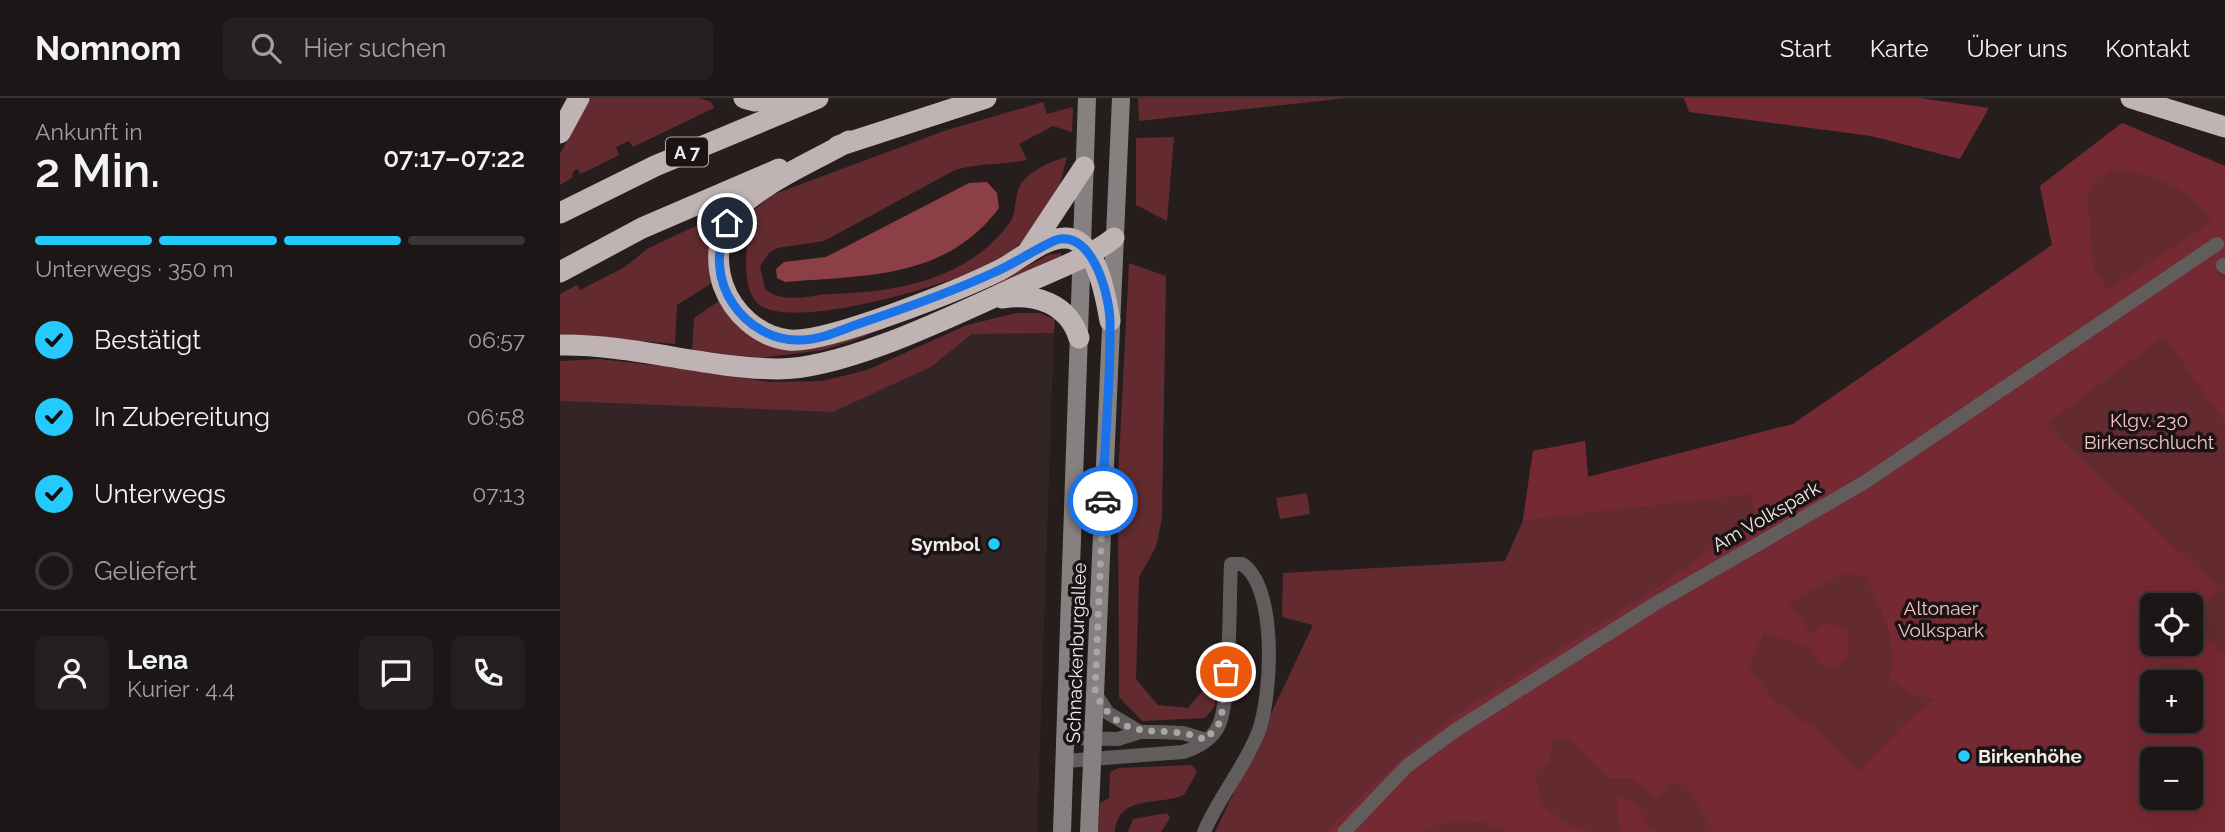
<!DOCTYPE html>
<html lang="de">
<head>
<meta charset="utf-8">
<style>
	body { margin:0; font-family:Raleway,sans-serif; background:#251f1f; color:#f1f3f6; height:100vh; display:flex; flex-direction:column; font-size:26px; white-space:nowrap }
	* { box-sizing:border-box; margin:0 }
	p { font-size:23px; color:#a09fa1 }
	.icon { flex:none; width:38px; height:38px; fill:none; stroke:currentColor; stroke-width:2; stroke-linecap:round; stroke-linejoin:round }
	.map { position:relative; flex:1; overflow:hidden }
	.details { display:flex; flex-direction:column; background:#1c1616; width:560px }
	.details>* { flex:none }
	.tools { position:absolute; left:1580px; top:495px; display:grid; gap:14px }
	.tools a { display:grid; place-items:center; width:63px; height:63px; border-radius:10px; background:#1c1616; box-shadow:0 7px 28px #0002,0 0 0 2px #3a3535; font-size:35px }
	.pin { position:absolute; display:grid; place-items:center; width:60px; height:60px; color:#fff; margin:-30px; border:4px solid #fff; border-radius:50%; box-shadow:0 2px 7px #0007 }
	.courier { position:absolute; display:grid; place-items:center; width:70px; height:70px; margin:-35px; border:5px solid #1a73e8; border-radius:50%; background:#fff; color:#222; box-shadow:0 2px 9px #0007 }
	.head em { font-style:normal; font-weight:600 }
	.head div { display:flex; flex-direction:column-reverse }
	.head { display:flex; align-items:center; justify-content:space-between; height:119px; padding:0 35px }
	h1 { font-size:46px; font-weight:600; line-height:52px }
	.bar { display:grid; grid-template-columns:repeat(4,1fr); gap:10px 7px; align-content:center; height:84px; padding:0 35px }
	.bar i { height:9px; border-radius:5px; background:#3a3535 }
	.bar .on { background:#24c9fe }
	.bar p { grid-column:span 4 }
	.line { display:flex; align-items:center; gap:18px; padding:0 35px; border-top:2px solid #3a3535 }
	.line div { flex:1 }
	.round { display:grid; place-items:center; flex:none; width:74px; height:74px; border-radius:10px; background:#251f1f }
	ol { padding:0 35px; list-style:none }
	li { display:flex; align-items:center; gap:21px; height:77px }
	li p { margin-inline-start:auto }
	li .icon { padding:7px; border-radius:50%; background:#24c9fe; color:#111; stroke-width:4 }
	li:last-child { color:#a09fa1 }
	li i { width:38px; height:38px; border:4px solid #3a3535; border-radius:50% }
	header { display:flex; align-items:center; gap:42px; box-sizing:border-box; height:98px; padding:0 35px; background:#1c1616; border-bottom:2px solid #3a3535 }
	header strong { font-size:33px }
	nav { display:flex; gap:38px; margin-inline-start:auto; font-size:24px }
	.search { width:490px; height:63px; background:#251f1f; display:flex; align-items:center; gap:18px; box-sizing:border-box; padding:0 24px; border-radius:10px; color:#a09fa1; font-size:26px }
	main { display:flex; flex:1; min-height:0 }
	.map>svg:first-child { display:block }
	.built { fill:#332425 }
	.green { fill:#632b30; fill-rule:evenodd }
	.forest { fill:#752932; fill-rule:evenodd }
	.water { fill:#8d3f46 }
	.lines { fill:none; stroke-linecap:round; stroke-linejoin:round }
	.minor { stroke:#625d5d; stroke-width:14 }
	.secondary { stroke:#878080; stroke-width:18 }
	.motorway { stroke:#bfb3b3; stroke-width:21 }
	.done { stroke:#aba4a4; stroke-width:7; stroke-dasharray:0 12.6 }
	.route { stroke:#1a73e8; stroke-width:9 }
	.poi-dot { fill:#24c9fe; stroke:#1c1414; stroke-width:2.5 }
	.labels { text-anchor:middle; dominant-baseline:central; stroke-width:7; stroke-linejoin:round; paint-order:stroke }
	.shield { fill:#1c1414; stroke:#b2abab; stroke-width:2 }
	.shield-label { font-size:18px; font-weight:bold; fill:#f2ecec }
	.park-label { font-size:19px; fill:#f4c4c5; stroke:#1c1414 }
	.street-label { font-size:19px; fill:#f2ecec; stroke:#1c1414 }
	.poi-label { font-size:19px; font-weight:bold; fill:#f2ecec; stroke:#1c1414; text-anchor:end }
</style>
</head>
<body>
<header>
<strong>Nomnom</strong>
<div class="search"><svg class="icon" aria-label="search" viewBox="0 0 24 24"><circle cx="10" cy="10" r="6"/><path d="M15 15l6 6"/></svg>Hier suchen</div>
<nav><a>Start</a><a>Karte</a><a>Über uns</a><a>Kontakt</a></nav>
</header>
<main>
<section class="details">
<div class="head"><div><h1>2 Min.</h1><p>Ankunft in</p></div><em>07:17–07:22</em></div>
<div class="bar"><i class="on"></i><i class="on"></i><i class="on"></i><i></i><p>Unterwegs · 350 m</p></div>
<ol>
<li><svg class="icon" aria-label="check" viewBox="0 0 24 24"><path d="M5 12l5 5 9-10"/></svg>Bestätigt<p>06:57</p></li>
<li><svg class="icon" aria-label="check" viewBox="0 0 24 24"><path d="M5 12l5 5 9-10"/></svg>In Zubereitung<p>06:58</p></li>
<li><svg class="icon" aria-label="check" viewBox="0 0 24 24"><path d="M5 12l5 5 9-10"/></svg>Unterwegs<p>07:13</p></li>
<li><i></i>Geliefert</li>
</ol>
<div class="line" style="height:126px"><a class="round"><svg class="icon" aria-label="person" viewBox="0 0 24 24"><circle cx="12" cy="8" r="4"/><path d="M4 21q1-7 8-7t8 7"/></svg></a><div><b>Lena</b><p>Kurier · 4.4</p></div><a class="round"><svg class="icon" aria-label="chat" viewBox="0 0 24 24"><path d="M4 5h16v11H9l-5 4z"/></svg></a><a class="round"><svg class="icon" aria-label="phone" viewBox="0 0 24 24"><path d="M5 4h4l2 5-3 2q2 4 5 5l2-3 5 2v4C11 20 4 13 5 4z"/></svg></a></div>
</section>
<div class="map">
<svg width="1665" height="734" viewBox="0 0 1665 734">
	<rect width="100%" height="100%" fill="#261d1d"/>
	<polygon class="built" points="494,235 477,734 0,734 0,303 273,314 371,269 412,236"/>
	<g class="green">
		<polygon points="30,0 140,0 151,4 154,10 73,49 69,43 56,49 59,57 21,76 17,71 13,74 12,80 0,87 0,56"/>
		<polygon points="578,0 786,0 579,23"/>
		<path d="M483 4 487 16 513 9 512 34 493 28 459 46 467 62C443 67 418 65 395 72L264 143 217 150 209 155 200 168 205 191C225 207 248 197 271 196 337 194 406 182 449 126 457 116 454 101 459 90 466 74 491 63 507 59L500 86 504 91C486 113 471 139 448 156 412 182 239 233 201 208 184 196 185 166 187 148L181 144 171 157 175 134 182 122 212 97 384 33Z"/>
		<path d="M1562 25 1665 68V734H655L753 527 722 519 723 475 945 463 963 422 973 353 1025 343 1028 379 1233 326 1492 147 1480 88ZM1592 508H1631V546H1592ZM1592 584H1631V623H1592ZM1592 662H1631V700H1592Z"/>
		<polygon points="614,39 607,123 576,107 576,40"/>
		<polygon points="171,111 152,185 117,207 115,246 0,236 0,196 17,187 20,192 65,169 87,151"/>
		<polygon points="501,155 502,160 292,243 263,252 199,260 132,252 134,220 160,202 213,247 438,184 488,157"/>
		<polygon points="569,165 606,178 602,420 596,449 579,479 576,581 598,607 628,610 655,578 655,608 645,620 582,623 559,599 558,381"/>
		<polygon points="456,215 479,215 495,221 494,235 412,236 371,269 273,314 0,303 0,263 39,261 138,272 209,284 262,283 307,272 407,227"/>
		<polygon points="747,395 750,416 720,421 716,400"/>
		<path d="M632 667 637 674 624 697C598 708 558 696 555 734H538L540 705 549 700 550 674 559 670Z"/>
		<polygon points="607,715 610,720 601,734 568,734 573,721"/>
	</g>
	<g class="forest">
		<polygon points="1124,0 1360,0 1429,10 1400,61 1311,38 1129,14"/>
		<path d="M1562 25 1665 68V168L1657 174 1665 184V324L1604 238 1485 327 1659 491 1631 523V508H1592V546H1631V526L1665 556V734H1154L1126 687 1108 686 1099 701 1070 680H1049L1009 642 993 640 989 663 974 676 981 705 1003 724 1031 734H949L925 725 902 723 876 727 861 734H765L845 657 899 615 1100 488 1195 420 1191 396 963 422 973 353 1025 343 1028 379 1233 326 1492 147 1480 88ZM1553 71C1598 78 1624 86 1653 123L1548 192 1534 172 1527 100 1536 81ZM1283 475 1306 479C1323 514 1337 542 1330 582L1355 597 1374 601 1343 627 1300 673 1254 630 1216 604 1188 570 1204 535 1250 550 1260 566 1277 569 1289 558 1287 532 1265 525 1251 536 1229 505ZM1592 584H1631V623H1592ZM1592 662H1631V700H1592Z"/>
		<polygon points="1056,698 1076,704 1088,730 1096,734 1060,734"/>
	</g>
	<path class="water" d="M427 84 437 95 439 110C385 182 305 177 225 184L217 180 216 171 224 164 266 159 409 85Z"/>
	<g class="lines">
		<g class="minor">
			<polyline points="1663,167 1665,169"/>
			<polyline points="535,595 548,615 580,634"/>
			<polyline points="505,640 558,641 580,634 599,634 623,635 646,642"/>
			<path d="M505 663 623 654C636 650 651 642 658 629 671 606 669 498 671 466H682C718 489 712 599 698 635 684 670 659 699 644 734"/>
			<polyline points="784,734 847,668 896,632 1093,507 1305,384 1657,146"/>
		</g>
		<g class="secondary">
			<polyline points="502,734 527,0"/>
			<polyline points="529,734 561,0"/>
		</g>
		<g class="motorway">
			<polyline points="184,0 195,3 236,2"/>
			<polyline points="1571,0 1665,29"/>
			<polyline points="0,35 19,0"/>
			<path d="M289 43C255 63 191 89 170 121 157 141 156 165 163 187 173 215 199 239 229 242 266 246 402 191 440 172 458 163 484 139 506 140 537 141 546 200 550 223"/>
			<polyline points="278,48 426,0"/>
			<polyline points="0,115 95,68 258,0"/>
			<polyline points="469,152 524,69"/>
			<polyline points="0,174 82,130 219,71"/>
			<path d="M442 200C475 195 508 205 519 240"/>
			<path d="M0 247C73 246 144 270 217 271 285 272 400 214 463 186 494 172 527 161 554 140"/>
		</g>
	</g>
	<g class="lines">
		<path class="done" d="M543 403 535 595C565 652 601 622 646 642L661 623 666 574"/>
		<path class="route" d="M167 125C156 152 156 181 173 206 188 228 213 243 240 242 261 242 281 232 301 225 346 210 392 194 435 174 456 165 475 151 496 142 533 131 550 199 550 225 551 284 544 344 543 403"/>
	</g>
	<g class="poi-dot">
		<circle cx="434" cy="446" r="7"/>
		<circle cx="1404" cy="658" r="7"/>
	</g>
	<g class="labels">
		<rect class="shield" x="106" y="39.5" width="42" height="29" rx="5"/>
		<g class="shield-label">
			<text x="127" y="54">A 7</text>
		</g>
		<g class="park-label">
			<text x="1589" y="322">Klgv. 230<tspan x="1589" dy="22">Birkenschlucht</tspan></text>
			<text x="1381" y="510">Altonaer<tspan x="1381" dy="22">Volkspark</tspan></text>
		</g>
		<g class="street-label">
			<text transform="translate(1206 418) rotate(-30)">Am Volkspark</text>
			<text transform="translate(516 555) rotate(-88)">Schnackenburgallee</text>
		</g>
		<g class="poi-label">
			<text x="420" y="446">Symbol</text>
			<text x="1418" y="658" text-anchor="start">Birkenhöhe</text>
		</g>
	</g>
</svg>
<div class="tools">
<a><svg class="icon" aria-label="locate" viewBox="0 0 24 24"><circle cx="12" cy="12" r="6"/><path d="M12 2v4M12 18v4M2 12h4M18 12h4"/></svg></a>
<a>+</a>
<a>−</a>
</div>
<div class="pin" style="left:666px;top:574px;background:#ea580c"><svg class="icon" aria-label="bag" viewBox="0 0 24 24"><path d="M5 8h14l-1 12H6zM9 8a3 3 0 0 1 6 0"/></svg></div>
<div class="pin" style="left:167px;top:125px;background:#1f2937"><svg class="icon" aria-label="home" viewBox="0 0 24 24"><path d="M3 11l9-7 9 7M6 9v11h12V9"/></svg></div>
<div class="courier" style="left:543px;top:403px"><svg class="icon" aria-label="car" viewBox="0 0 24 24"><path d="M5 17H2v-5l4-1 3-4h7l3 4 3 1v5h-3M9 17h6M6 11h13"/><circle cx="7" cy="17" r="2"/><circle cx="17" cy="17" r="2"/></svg></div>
</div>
</main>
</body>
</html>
